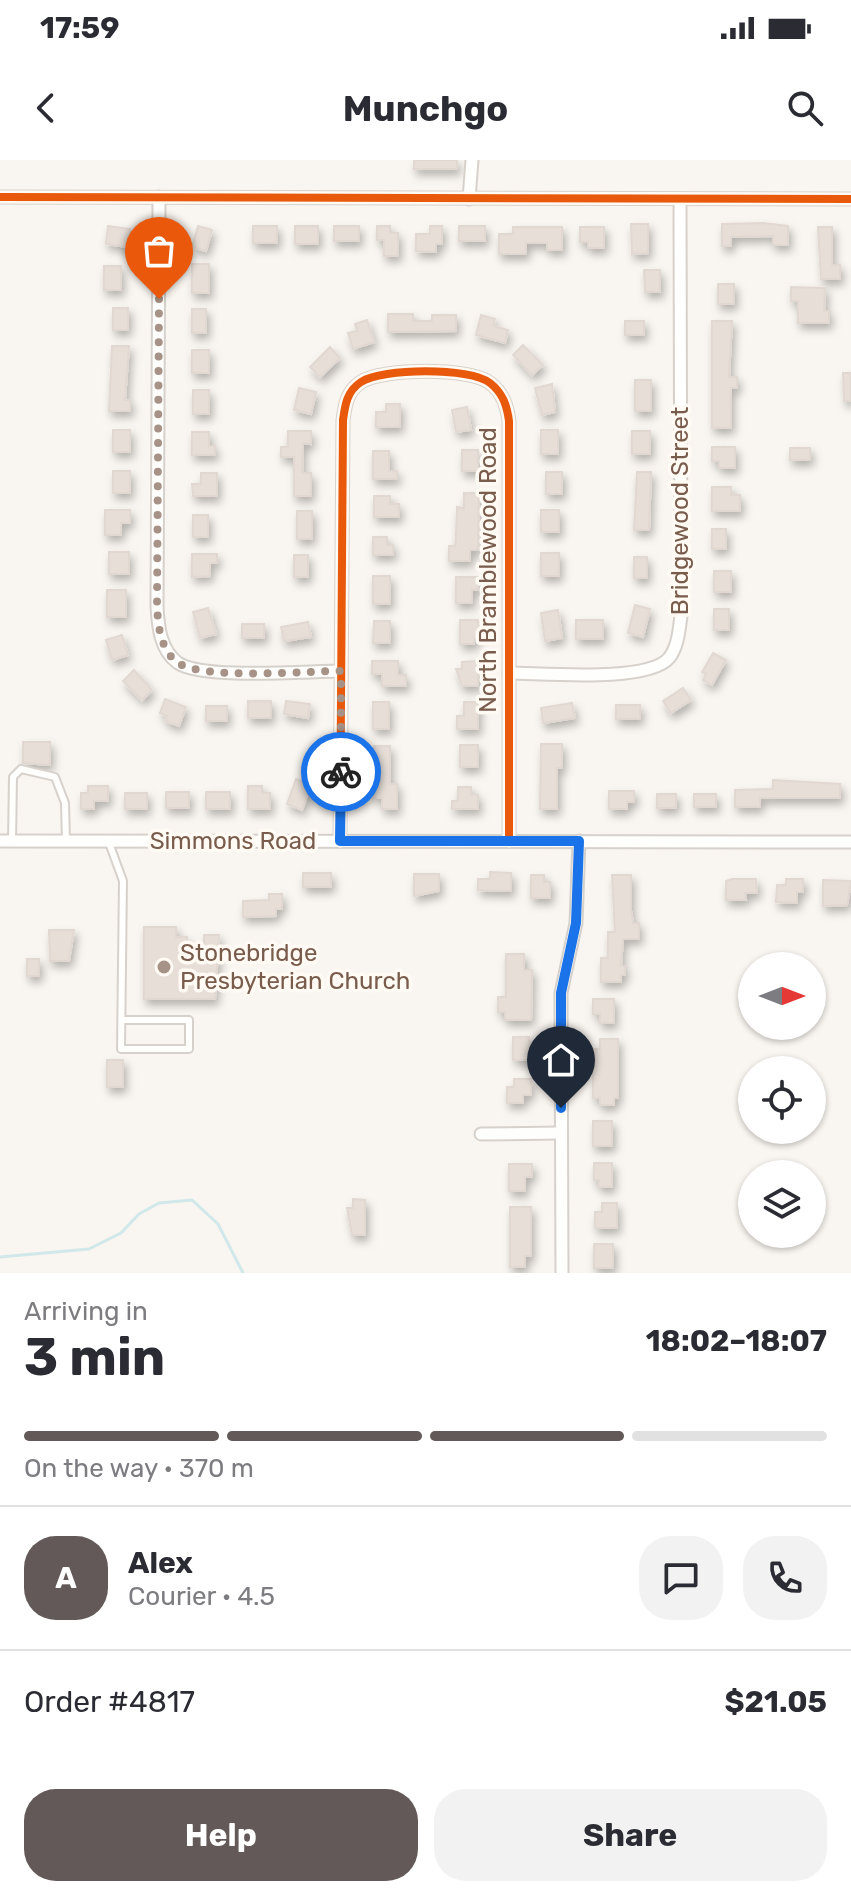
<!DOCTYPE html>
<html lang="en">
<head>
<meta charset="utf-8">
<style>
	body { margin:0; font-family:Rubik,sans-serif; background:#f2f2f3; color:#2b2b33; height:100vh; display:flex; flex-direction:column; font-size:30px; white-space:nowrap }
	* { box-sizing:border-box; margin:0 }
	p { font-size:26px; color:#7c7c81 }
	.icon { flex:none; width:44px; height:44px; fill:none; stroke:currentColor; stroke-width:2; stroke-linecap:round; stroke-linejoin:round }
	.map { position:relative; height:1113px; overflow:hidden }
	.drawer { display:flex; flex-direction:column; background:#fff; flex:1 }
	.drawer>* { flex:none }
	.needle { width:52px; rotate:90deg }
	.tools { position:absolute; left:738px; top:792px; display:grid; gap:16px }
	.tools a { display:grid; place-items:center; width:88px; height:88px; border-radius:50%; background:#fff; box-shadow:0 2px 6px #0004; font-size:40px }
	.pin { position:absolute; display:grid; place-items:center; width:68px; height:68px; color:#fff; margin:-82px -34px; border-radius:50% 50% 50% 0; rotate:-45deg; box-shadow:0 0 8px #0007 }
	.pin .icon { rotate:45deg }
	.courier { position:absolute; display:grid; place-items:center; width:80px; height:80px; margin:-40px; border:6px solid #1a73e8; border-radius:50%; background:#fff; color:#222; box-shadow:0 2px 10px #0007 }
	.overview em { font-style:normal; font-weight:700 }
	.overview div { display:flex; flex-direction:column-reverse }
	.overview { display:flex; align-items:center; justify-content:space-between; height:136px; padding:0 24px }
	h1 { font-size:52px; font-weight:700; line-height:60px }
	.bar { display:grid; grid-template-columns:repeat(4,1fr); gap:12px 8px; align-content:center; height:96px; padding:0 24px }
	.bar i { height:10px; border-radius:6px; background:#e1e1e2 }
	.bar .active { background:#625958 }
	.bar p { grid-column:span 4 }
	.line { display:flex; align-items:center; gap:20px; padding:0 24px; border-top:2px solid #e1e1e2 }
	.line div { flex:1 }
	.round { display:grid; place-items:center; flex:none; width:84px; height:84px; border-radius:32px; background:#f2f2f3 }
	.primary-button { display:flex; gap:16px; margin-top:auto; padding:16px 24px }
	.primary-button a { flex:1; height:92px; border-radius:32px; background:#625958; color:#fff; font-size:32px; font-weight:700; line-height:92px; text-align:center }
	.primary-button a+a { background:#f2f2f3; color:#2b2b33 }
	.status { display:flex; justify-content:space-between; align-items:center; height:56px; padding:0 40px; background:#fff; direction:ltr }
	.status svg { height:22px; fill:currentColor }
	header { display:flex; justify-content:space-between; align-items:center; height:104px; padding:0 24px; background:#fff; font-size:36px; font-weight:700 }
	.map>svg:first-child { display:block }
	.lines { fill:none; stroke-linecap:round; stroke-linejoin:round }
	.stream { stroke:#d0e8ea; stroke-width:3 }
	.building { fill:#e6ded7; stroke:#e2d8d2; stroke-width:2; filter:url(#shadow) }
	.service-casing { stroke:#d7d1cb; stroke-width:10 }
	.minor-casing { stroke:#d7d1cb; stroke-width:15 }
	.service { stroke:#fefefd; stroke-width:6 }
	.minor { stroke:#fefefd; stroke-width:11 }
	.cycleway-casing { stroke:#fffaf3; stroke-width:13 }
	.cycleway { stroke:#e8590c; stroke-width:8 }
	.done { stroke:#a69286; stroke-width:8; stroke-dasharray:0 14.4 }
	.route { stroke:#1a73e8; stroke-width:10 }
	.poi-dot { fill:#a69286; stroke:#fffaf3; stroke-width:3 }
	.labels { text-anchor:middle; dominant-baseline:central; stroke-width:7; stroke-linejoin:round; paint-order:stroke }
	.street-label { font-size:24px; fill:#7a5c4d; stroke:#fffaf3 }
	.poi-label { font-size:24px; fill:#7a5c4d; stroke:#fffaf3; text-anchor:start }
</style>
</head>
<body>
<div class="status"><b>17:59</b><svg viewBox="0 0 49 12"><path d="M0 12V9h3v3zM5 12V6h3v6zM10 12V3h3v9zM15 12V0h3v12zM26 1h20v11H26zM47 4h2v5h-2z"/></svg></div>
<header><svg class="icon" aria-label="back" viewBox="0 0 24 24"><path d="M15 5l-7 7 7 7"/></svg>Munchgo<svg class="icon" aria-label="search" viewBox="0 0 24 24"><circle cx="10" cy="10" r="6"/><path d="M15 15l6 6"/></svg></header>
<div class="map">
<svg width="851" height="1113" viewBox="0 0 851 1113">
	<defs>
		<filter id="shadow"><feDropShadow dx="3" dy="5.5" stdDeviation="4" flood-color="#0004"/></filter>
	</defs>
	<rect width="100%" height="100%" fill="#f9f5f0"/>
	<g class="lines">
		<polyline class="stream" points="0,1097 89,1089 121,1073 139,1054 159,1043 192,1040 218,1064 243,1113"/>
	</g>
	<g class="building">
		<rect x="414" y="0" width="43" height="9"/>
		<polygon points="763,63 788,66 788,85 773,85 773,76 738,77 731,77 731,86 722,86 722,64"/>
		<polygon points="631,64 648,64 648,93 632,94"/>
		<polygon points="108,66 130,69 128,87 106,84"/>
		<polygon points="198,66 212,70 206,91 192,87"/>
		<rect x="253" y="66" width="24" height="17"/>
		<rect x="295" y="66" width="23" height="18"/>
		<rect x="334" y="66" width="25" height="15"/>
		<polygon points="377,66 390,66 390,73 398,73 398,96 384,96 384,80 377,80"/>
		<polygon points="430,66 442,66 442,84 436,84 436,92 416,91 416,74 430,74"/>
		<rect x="459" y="66" width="26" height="15"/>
		<polygon points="513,67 562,67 562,90 547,90 547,83 526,83 526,94 499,94 499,74 513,74"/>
		<polygon points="580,67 604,67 604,88 588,88 588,82 580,82"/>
		<polygon points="818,67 832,67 832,105 840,105 840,119 821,119"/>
		<rect x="192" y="104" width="17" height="29"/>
		<rect x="104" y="106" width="17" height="24"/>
		<polygon points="644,110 660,110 660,132 645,132"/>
		<rect x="718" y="124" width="16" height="20"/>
		<polygon points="791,127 825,128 824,151 829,151 829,163 798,163 798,141 791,141"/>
		<rect x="113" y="148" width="15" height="22"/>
		<rect x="192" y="149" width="14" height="24"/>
		<polygon points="388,154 413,154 413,161 432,161 432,155 456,155 456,171 388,172"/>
		<polygon points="481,155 495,159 493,166 508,170 505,183 476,175"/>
		<polygon points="367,160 374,182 353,189 348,173 357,171 355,164"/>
		<rect x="625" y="161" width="19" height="14"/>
		<polygon points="712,161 732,161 729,217 737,217 737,228 731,228 731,268 712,268"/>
		<polygon points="523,185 543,205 532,215 513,195"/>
		<polygon points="112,186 129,186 125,240 130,240 130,251 109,251"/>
		<polygon points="330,187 340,198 320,217 310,207"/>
		<rect x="192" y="190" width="17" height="23"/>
		<polygon points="843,213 851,213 851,241 844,241"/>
		<rect x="635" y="220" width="16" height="31"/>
		<polygon points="552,224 555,252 542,255 535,228"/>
		<polygon points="299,228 316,232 311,254 294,250"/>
		<rect x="193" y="230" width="16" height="24"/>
		<polygon points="386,244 400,244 400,267 376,267 376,252 386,252"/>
		<polygon points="467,247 471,270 456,272 452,250"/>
		<rect x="113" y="270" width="17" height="22"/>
		<rect x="541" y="270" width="17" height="24"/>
		<polygon points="288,271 311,271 311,284 303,283 302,313 311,313 311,336 294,336 294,297 281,297 281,287 288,287"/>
		<rect x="632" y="271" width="18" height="23"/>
		<polygon points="192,272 209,272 209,286 215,286 215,295 192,295"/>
		<polygon points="712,287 735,287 735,308 719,308 719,301 712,301"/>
		<rect x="790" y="288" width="20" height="12"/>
		<rect x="462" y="290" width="16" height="21"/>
		<polygon points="373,291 389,291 389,311 397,311 397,319 373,319"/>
		<rect x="113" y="311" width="17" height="22"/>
		<rect x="546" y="312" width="16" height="22"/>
		<polygon points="637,312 651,312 649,370 634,370"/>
		<polygon points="201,313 217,313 217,336 193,336 192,324 201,324"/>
		<polygon points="712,327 731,327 731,335 740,335 740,351 712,351"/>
		<polygon points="464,333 479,333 478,390 470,390 470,401 449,401 449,386 455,386 456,376 457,347 464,348"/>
		<polygon points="374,336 390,336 390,344 399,344 399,357 374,357"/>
		<polygon points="105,350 130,350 130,363 121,363 121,375 105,375"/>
		<rect x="541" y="350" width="18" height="22"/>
		<rect x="297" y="351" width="15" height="28"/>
		<rect x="193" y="355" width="15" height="22"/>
		<rect x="712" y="369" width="14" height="20"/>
		<polygon points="373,377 387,377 387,385 393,385 393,395 373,395"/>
		<rect x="109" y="392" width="20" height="22"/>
		<rect x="541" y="393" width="18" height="23"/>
		<polygon points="192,394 217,394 217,403 210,403 210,416 192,417"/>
		<rect x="294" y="395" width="14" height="22"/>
		<rect x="634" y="397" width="13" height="21"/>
		<rect x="714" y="411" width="17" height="21"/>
		<rect x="373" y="416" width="17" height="28"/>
		<polygon points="456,417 478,417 478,430 472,430 472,443 456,443"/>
		<rect x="107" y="430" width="19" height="27"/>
		<polygon points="635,445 650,449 643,477 628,473"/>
		<polygon points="208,448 216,474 200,478 193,452"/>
		<rect x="714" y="449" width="15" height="21"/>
		<polygon points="558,450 562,478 545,481 541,453"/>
		<polygon points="460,460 478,460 478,478 474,478 474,484 460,484"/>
		<rect x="576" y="460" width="27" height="19"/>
		<polygon points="374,461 390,461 390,483 373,483"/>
		<polygon points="308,462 311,477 284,481 281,467"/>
		<rect x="242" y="464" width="22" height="14"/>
		<polygon points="122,475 128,495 112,500 106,480"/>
		<polygon points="713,493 726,500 712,525 703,520 706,514 702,512"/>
		<polygon points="372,501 398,501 398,515 406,515 406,526 382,526 382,514 372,514"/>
		<polygon points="478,501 478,526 462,526 456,509 462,509 462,502"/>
		<polygon points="134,510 152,530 142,540 123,521"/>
		<polygon points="683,528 691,540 671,553 663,541"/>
		<polygon points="165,539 186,547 179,566 165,561 167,556 160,553"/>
		<rect x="248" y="541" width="23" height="17"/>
		<polygon points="286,541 310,544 308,558 284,554"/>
		<rect x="373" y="542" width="16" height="27"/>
		<polygon points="464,542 478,542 478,569 457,569 457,556 464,556"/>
		<polygon points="572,543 575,558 543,563 541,548"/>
		<rect x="616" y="545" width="24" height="14"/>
		<rect x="206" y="546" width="21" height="15"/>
		<polygon points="23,582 50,582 50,605 23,603"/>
		<polygon points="541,584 562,584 562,608 557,608 557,649 540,649"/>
		<rect x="460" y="585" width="18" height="22"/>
		<polygon points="374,586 390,586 390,624 397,624 397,649 382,649 382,638 373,638"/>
		<polygon points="296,619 311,625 302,650 287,644"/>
		<polygon points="773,620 840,624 840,638 760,638 760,647 735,647 735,630 773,629"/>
		<polygon points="88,626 108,626 108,641 94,641 94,649 81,649 81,633 88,633"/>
		<polygon points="248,626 262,626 262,633 270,633 270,649 248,649"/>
		<polygon points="458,627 471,627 471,635 478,635 478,649 452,649 452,641 458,641"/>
		<polygon points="609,631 634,631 634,642 627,642 627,649 609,649"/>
		<rect x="166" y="632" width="23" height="16"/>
		<rect x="206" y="632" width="24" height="17"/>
		<rect x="125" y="633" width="22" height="16"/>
		<rect x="657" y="634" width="19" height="14"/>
		<rect x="694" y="634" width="22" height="13"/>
		<polygon points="490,712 511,713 511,731 478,730 478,719 490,719"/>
		<rect x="303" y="713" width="28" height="14"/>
		<polygon points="414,714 439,714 439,731 414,736"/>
		<polygon points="531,715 544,715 544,722 550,722 550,738 531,738"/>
		<polygon points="612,715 631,715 631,751 633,763 639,763 639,779 623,779 621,806 625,806 625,815 621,815 621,822 601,822 601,798 608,798 608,772 615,772"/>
		<polygon points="732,719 756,719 757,733 745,733 746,740 726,740 726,721"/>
		<polygon points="786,719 803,719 803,732 797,732 797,743 776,742 777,725 786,725"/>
		<polygon points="823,720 851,721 847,745 823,746"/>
		<polygon points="269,734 282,734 282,749 276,749 276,756 243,757 243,741 269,740"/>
		<polygon points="144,767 176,767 176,777 187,777 187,789 204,789 204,775 219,775 215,839 144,839"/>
		<polygon points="49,770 74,770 69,801 50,801"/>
		<polygon points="506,794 524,794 524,810 532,810 531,860 505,860 505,852 498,852 498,837 506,837"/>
		<rect x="27" y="799" width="12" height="17"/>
		<polygon points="593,839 614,839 614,863 600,863 600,854 593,854"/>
		<rect x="513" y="877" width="16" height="23"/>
		<polygon points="600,879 618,879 618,938 614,938 614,945 600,945 600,938 593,938 593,889 600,889"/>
		<rect x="107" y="900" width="16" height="27"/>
		<polygon points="514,919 531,919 531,935 523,935 523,943 507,943 507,927 514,927"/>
		<rect x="593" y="961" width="19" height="25"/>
		<polygon points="594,1003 612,1003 612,1027 599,1027 599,1020 594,1020"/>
		<polygon points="509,1004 532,1004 532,1017 525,1017 525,1031 509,1031"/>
		<polygon points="353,1039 365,1040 365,1075 352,1075 347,1048 353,1048"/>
		<polygon points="602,1043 617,1043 617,1068 595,1068 595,1052 602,1052"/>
		<polygon points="510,1047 531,1047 531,1096 525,1096 525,1107 510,1107"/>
		<rect x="594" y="1084" width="19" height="24"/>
	</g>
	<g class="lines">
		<g class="service-casing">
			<g id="service">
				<polyline points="108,680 123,721 121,889 189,889 189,860 122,860"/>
				<polyline points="12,681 13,617 21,609 55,617 65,643 66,681"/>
			</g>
		</g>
		<g class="minor-casing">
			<g id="minor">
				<polyline points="0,37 851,39"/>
				<path d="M159 37 157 446C158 466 160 490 178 503 204 520 307 511 341 511"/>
				<polyline points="469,39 472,0"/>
				<path d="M509 513C542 513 648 523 669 498 678 487 679 470 681 456L680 39"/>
				<polyline points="0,681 851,682"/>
				<path d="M340 681 343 260C345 245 347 231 361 222 382 208 470 207 490 223 503 233 507 246 509 261V681"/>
				<polyline points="481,974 561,973"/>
				<polyline points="562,1113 561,833 576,763 579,681"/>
			</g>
		</g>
		<use href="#service" class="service"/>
		<use href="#minor" class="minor"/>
		<g class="cycleway-casing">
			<g id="cycleway">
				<polyline points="0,37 851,39"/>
				<path d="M340 681 343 260C345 245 347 231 361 222 382 208 470 207 490 223 503 233 507 246 509 261V681"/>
			</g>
		</g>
		<use href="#cycleway" class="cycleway"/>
	</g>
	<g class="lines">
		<path class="done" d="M159 139 157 446C158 465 160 490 178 503 204 520 306 511 341 511V612"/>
		<polyline class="route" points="341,612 340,681 579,681 576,763 561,833 561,948"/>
	</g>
	<circle class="poi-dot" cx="164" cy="807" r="8"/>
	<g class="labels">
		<g class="street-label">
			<text transform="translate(680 351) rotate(-90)">Bridgewood Street</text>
			<text transform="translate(488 410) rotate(-90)">North Bramblewood Road</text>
			<text x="233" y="681">Simmons Road</text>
		</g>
		<g class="poi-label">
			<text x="180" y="793">Stonebridge<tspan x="180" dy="28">Presbyterian Church</tspan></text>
		</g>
	</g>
</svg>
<div class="tools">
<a><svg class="needle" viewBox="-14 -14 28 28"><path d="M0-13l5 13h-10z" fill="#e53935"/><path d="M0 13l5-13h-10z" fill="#7c7c81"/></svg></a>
<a><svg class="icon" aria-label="locate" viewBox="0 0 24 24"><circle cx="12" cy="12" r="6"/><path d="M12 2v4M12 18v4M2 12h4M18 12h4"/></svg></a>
<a><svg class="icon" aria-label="layers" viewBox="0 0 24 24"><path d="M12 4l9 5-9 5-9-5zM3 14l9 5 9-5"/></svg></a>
</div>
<div class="pin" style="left:159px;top:139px;background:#ea580c"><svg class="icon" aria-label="bag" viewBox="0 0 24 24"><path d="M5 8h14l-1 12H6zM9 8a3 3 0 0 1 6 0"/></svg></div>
<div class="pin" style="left:561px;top:948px;background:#1f2937"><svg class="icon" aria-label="home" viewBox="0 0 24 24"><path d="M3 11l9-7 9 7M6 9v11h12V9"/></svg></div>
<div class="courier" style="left:341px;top:612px"><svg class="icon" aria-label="bike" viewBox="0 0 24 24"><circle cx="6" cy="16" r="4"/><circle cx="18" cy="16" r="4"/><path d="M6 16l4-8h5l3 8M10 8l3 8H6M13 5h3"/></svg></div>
</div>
<section class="drawer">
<div class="overview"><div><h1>3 min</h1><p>Arriving in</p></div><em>18:02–18:07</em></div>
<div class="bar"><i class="active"></i><i class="active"></i><i class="active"></i><i></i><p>On the way · 370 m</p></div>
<div class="line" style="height:144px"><b class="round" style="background:#625958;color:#fff">A</b><div><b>Alex</b><p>Courier · 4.5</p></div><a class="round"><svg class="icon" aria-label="chat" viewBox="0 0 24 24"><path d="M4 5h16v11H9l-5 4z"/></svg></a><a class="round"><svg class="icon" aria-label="phone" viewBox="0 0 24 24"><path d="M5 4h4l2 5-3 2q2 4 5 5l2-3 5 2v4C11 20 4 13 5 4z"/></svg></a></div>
<div class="line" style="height:104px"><div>Order #4817</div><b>$21.05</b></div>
<div class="primary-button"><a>Help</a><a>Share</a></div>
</section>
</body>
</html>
